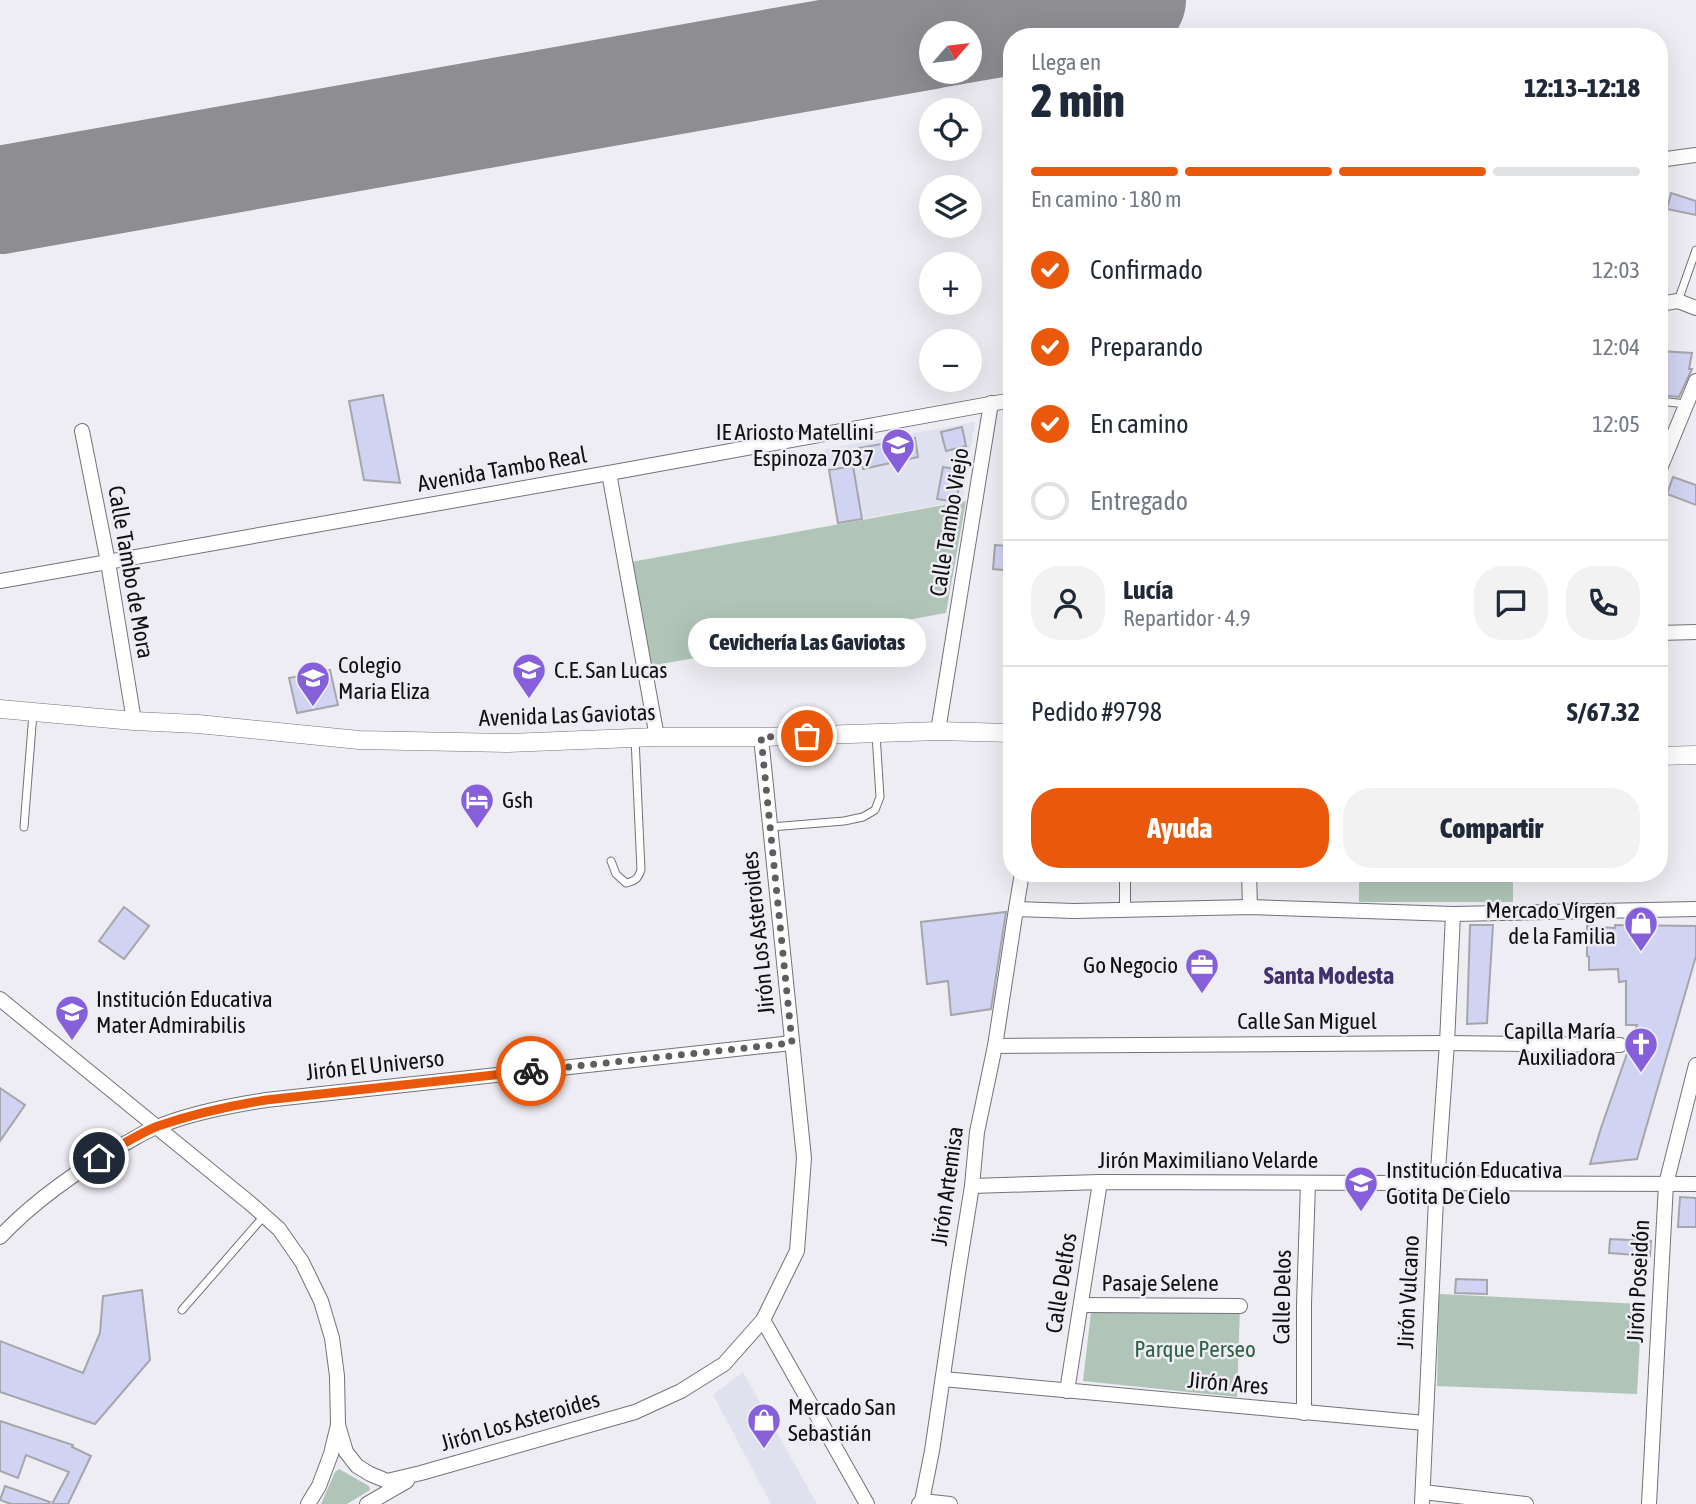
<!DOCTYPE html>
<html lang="es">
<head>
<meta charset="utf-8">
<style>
	body { margin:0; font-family:"Asap Condensed",sans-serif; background:#f2f2f3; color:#1f2937; height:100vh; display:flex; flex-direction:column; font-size:26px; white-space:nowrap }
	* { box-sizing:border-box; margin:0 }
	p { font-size:23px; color:#747a83 }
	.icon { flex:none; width:38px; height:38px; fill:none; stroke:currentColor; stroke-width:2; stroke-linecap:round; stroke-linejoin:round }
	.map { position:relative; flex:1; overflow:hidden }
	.details { position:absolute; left:1003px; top:28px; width:665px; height:854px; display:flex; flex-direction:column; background:#fff; border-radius:28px; box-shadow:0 7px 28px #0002 }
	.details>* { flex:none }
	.needle { width:46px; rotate:62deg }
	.fabs { position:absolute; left:919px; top:21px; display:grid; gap:14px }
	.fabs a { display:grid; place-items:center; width:63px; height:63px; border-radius:50%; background:#fff; box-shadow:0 7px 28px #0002; font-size:35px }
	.pin { position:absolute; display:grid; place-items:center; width:60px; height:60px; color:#fff; margin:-30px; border:4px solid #fff; border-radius:50%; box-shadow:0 2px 7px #0007 }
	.courier { position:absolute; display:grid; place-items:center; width:70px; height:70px; margin:-35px; border:5px solid #ea580c; border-radius:50%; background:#fff; color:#222; box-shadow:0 2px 9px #0007 }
	.bubble { position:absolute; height:49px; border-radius:24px; background:#fff; box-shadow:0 7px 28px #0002; font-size:23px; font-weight:800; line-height:49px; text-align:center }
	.overview em { font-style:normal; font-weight:800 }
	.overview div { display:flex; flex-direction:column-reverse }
	.overview { display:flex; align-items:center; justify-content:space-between; height:119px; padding:0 28px }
	h1 { font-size:46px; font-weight:800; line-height:52px }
	.bar { display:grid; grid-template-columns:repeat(4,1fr); gap:10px 7px; align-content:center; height:84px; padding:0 28px }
	.bar i { height:9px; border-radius:5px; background:#e0e1e3 }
	.bar .current { background:#ea580c }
	.bar p { grid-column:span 4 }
	.line { display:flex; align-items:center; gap:18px; padding:0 28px; border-top:2px solid #e0e1e3 }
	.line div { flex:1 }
	.round { display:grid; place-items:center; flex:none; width:74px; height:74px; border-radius:28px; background:#f2f2f3 }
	ol { padding:0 28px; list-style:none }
	li { display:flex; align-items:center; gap:21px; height:77px }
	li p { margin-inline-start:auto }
	li .icon { padding:7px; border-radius:50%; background:#ea580c; color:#fff; stroke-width:4 }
	li:last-child { color:#747a83 }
	li i { width:38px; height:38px; border:4px solid #e0e1e3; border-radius:50% }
	.action { display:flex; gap:14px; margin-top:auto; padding:14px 28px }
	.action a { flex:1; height:80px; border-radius:28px; background:#ea580c; color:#fff; font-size:28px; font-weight:800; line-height:80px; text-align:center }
	.action a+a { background:#f2f2f3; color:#1f2937 }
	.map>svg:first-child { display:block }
	.built { fill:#e0e1ee }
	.green { fill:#b0c5b8 }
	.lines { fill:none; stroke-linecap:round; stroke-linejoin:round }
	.taxiway { stroke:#8e8e92; stroke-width:44 }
	.runway { stroke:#8e8e92; stroke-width:108 }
	.building { fill:#d1d3f2; stroke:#a5a6ab; stroke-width:2 }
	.service-casing { stroke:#727378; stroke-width:9 }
	.pedestrian-casing { stroke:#727378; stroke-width:12 }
	.minor-casing { stroke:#727378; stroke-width:16 }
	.tertiary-casing { stroke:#727378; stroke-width:19 }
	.service { stroke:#fff; stroke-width:7 }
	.pedestrian { stroke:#fff; stroke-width:10 }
	.minor { stroke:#fff; stroke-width:14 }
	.tertiary { stroke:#fff; stroke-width:18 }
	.done { stroke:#5e5e61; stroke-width:7; stroke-dasharray:0 12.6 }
	.route { stroke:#ea580c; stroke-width:9 }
	.labels { text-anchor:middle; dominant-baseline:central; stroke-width:5; stroke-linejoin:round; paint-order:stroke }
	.poi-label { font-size:23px; fill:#111113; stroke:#ededf3; text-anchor:start }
	.street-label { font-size:23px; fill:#111113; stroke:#ededf3 }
	.park-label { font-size:23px; fill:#2e6145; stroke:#ededf3 }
	.neighbourhood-label { font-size:24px; font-weight:bold; fill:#42306c; stroke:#ededf3 }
</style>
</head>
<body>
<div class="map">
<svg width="1696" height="1504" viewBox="0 0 1696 1504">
	<rect width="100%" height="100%" fill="#ededf3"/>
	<g class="built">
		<polygon points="975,422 962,501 837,523 825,449"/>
		<polygon points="743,1372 817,1504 771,1504 713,1395"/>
	</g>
	<g class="green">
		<polygon points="966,501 946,613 650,666 631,562"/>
		<rect x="1359" y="873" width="154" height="29"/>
		<polygon points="1439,1294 1642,1304 1637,1394 1437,1386"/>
		<polygon points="1092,1304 1240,1307 1237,1397 1083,1381"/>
		<polygon points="339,1469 369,1486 370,1490 347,1504 321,1504 335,1472"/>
	</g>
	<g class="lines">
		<g class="taxiway">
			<polyline points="960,0 982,17 997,23"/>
			<polyline points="875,45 900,30 921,11 925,0"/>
		</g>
		<g class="runway">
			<polyline points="941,33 1132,0"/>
			<polyline points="0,200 931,35"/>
		</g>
	</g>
	<g class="building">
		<polygon points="1671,193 1696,201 1696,215 1667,209"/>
		<polygon points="1659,351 1692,353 1689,369 1692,369 1679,397 1659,395"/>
		<polygon points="383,395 400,483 364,480 349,401"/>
		<polygon points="962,427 966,446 946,451 941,432"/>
		<polygon points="915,438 918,457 863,469 859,448"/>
		<polygon points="853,466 862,519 838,523 829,470"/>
		<polygon points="943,467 962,470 956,502 937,499"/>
		<polygon points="1673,477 1696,485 1696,505 1667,494"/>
		<polygon points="995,545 1009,546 1009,550 1012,550 1012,571 993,569"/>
		<polygon points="330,670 338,705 297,713 289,678"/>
		<polygon points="124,907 149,926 124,959 99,941"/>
		<polygon points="1006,912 991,1009 951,1015 948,981 927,984 921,922"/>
		<polygon points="1470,925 1493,925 1487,1023 1467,1024"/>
		<polygon points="1615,925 1696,926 1696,956 1637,1159 1590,1164 1601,1128 1637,1025 1626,1025 1626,981 1619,982 1618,969 1589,970 1589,957 1587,956 1587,926 1615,928"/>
		<polygon points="0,1088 25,1105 0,1141"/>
		<polygon points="1680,1197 1696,1198 1696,1227 1678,1227"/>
		<polygon points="1610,1239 1651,1241 1650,1256 1609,1253"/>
		<polygon points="1456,1279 1487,1280 1487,1294 1455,1293"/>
		<polygon points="142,1290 150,1360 95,1424 0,1392 0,1341 83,1373 100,1333 103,1296"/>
		<polygon points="0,1421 73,1445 72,1447 91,1456 68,1504 52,1504 69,1472 26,1455 18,1478 0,1471"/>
		<polygon points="5,1486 50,1502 49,1504 11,1504 0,1500"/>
	</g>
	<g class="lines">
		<g class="service-casing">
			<g id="service">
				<polyline points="1678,301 1696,250"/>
				<polyline points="1659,401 1686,404"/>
				<polyline points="24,827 33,713"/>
				<polyline points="771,827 844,821 863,817 875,810 880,797 876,734"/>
				<path d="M611 861 616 874 626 883C635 881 638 879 641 870L635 738"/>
				<polyline points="182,1310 264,1216"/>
			</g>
		</g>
		<g class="pedestrian-casing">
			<polyline id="pedestrian" points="1125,873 1125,910"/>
		</g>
		<g class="minor-casing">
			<g id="minor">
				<polyline points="1659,160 1696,155"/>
				<polyline points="1659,304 1678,301 1696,308"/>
				<polyline points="82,431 108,562 134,721"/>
				<polyline points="1659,471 1696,381"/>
				<polyline points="609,473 657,737"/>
				<polyline points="0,581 609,473 1012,400"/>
				<polyline points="1659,633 1696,632"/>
				<polyline points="938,731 991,403"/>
				<polyline points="1249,873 1250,907"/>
				<polyline points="1016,909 1074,911 1250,907 1453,914 1696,909"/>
				<polyline points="0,999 251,1204 279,1229 302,1262 321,1301 332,1338 337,1376 338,1425 331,1454 319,1486 308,1504"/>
				<polyline points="995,1046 1447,1043 1620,1045"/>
				<polyline points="972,1186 1100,1182 1696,1184"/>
				<path d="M0 1237C36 1199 78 1170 124 1144 134 1139 145 1131 157 1127 191 1113 229 1106 266 1100L792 1043"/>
				<polyline points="1081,1305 1240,1306"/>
				<polyline points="763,1320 867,1504"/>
				<polyline points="943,1379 1425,1423"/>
				<polyline points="1067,1391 1100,1182"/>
				<polyline points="1304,1413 1304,1304 1308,1183"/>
				<polyline points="338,1425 346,1452 357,1466 370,1474 387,1481 421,1473 635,1412 681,1391 724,1364 763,1320 797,1251 804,1158 761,737"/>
				<polyline points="1423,1492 1526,1504"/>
				<polyline points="922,1501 950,1504"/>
				<polyline points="367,1504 407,1481"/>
				<polyline points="919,1504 922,1501 932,1451 958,1273 972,1186 977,1132 995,1046 1016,909 1022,873"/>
				<polyline points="1422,1504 1436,1199 1447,1043 1453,914"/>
				<polyline points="1649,1504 1666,1184 1696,1065"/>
			</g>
		</g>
		<g class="tertiary-casing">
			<g id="tertiary">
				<polyline points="0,709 134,721 198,724 359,740 507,743 657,737 761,737 938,731 1012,733"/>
				<polyline points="1659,756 1696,755"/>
			</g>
		</g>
		<use href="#service" class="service"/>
		<use href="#pedestrian" class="pedestrian"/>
		<use href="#minor" class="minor"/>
		<use href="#tertiary" class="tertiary"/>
	</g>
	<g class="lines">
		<polyline class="done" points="531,1071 792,1043 761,737 807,736"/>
		<path class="route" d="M99 1158C118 1147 138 1134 158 1126 193 1114 229 1106 266 1100L531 1071"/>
	</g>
	<defs>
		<g id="school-pin" transform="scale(1.75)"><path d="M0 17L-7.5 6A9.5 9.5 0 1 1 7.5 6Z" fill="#8660da" stroke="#ededf3"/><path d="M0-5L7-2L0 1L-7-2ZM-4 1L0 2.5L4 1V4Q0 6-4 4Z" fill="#fff"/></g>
		<g id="university-pin" transform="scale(1.75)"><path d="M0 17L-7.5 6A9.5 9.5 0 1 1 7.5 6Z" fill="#8660da" stroke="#ededf3"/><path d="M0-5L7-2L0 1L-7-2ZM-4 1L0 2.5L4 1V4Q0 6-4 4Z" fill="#fff"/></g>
		<g id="hotel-pin" transform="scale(1.75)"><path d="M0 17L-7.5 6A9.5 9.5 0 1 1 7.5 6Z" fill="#8660da" stroke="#ededf3"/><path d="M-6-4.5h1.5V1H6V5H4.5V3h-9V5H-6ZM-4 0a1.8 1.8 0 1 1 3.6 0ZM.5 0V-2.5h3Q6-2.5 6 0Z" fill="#fff"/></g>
		<g id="shop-pin" transform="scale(1.75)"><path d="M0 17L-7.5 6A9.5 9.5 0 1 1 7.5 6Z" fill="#8660da" stroke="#ededf3"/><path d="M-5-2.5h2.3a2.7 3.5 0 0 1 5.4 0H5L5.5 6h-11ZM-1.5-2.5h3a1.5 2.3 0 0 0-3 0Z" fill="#fff"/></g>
		<g id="office-pin" transform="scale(1.75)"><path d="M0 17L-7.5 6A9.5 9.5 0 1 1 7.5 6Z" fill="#8660da" stroke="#ededf3"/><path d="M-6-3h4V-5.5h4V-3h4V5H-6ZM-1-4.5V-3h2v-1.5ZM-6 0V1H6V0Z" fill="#fff"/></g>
		<g id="church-pin" transform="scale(1.75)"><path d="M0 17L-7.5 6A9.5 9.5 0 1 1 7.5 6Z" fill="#8660da" stroke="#ededf3"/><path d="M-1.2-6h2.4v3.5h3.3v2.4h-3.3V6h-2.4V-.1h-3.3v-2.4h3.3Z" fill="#fff"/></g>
	</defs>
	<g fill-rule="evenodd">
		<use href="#school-pin" x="898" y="445"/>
		<use href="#university-pin" x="529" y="670"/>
		<use href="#school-pin" x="313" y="678"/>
		<use href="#hotel-pin" x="477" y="800"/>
		<use href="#shop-pin" x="1641" y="923"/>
		<use href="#office-pin" x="1202" y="965"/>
		<use href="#school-pin" x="72" y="1012"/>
		<use href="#church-pin" x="1641" y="1044"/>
		<use href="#school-pin" x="1361" y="1183"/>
		<use href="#shop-pin" x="764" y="1420"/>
	</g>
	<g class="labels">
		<g class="poi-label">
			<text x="874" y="432" text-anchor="end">IE Ariosto Matellini<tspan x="874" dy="26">Espinoza 7037</tspan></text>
			<text x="338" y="665">Colegio<tspan x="338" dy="26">Maria Eliza</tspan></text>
			<text x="554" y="670">C.E. San Lucas</text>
			<text x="502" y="800">Gsh</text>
			<text x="1616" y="910" text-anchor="end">Mercado Vírgen<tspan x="1616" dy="26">de la Familia</tspan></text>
			<text x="1178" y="965" text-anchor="end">Go Negocio</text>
			<text x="96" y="999">Institución Educativa<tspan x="96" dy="26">Mater Admirabilis</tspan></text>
			<text x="1616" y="1031" text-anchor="end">Capilla María<tspan x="1616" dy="26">Auxiliadora</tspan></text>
			<text x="1386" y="1170">Institución Educativa<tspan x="1386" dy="26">Gotita De Cielo</tspan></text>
			<text x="788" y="1407">Mercado San<tspan x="788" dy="26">Sebastián</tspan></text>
		</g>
		<g class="street-label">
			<text transform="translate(502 469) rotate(-10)">Avenida Tambo Real</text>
			<text transform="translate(949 522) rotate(-81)">Calle Tambo Viejo</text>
			<text transform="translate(131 572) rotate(80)">Calle Tambo de Mora</text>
			<text transform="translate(567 715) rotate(-2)">Avenida Las Gaviotas</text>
			<text transform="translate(758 933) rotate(-96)">Jirón Los Asteroides</text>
			<text x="1307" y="1021">Calle San Miguel</text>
			<text transform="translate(375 1065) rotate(-6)">Jirón El Universo</text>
			<text x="1208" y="1160">Jirón Maximiliano Velarde</text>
			<text transform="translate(947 1186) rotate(-82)">Jirón Artemisa</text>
			<text transform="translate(1638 1281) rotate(-87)">Jirón Poseidón</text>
			<text transform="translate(1061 1283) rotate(-81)">Calle Delfos</text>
			<text x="1160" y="1283">Pasaje Selene</text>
			<text transform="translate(1408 1292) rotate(-87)">Jirón Vulcano</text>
			<text transform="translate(1282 1297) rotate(-89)">Calle Delos</text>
			<text transform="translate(1228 1383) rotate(5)">Jirón Ares</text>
			<text transform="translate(520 1421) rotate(-16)">Jirón Los Asteroides</text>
		</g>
		<g class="park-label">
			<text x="1195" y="1349">Parque Perseo</text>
		</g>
		<g class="neighbourhood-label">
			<text x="1329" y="975">Santa Modesta</text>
		</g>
	</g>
</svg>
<div class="fabs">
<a><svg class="needle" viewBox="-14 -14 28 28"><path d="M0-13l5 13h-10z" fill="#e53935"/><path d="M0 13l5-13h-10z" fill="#747a83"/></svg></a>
<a><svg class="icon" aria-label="locate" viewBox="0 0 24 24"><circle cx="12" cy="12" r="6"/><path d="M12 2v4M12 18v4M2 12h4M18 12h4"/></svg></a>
<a><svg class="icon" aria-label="layers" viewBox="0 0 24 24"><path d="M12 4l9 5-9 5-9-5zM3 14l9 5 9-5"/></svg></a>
<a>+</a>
<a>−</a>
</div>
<div class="pin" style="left:807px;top:736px;background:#ea580c"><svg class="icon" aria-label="bag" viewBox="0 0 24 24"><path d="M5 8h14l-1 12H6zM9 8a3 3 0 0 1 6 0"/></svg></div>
<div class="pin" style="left:99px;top:1158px;background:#1f2937"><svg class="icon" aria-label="home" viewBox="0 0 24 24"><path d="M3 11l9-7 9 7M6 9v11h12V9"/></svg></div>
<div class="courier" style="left:531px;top:1071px"><svg class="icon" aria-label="bike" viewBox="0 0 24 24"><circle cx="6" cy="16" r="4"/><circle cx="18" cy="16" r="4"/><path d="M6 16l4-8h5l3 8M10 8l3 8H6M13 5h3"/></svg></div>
<div class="bubble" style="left:688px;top:618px;width:238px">Cevichería Las Gaviotas</div>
<section class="details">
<div class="overview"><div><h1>2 min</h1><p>Llega en</p></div><em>12:13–12:18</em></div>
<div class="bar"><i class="current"></i><i class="current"></i><i class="current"></i><i></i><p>En camino · 180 m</p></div>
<ol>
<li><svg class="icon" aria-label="check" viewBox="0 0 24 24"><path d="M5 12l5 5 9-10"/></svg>Confirmado<p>12:03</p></li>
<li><svg class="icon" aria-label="check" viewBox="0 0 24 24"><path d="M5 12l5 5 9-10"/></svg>Preparando<p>12:04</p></li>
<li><svg class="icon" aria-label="check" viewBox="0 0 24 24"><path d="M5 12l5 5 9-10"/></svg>En camino<p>12:05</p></li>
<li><i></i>Entregado</li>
</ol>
<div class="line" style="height:126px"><a class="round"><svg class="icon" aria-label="person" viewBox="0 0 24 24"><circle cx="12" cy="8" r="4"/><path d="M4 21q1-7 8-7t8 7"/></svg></a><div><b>Lucía</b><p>Repartidor · 4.9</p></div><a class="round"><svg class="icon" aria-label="chat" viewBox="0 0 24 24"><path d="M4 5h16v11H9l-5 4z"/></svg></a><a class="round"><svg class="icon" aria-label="phone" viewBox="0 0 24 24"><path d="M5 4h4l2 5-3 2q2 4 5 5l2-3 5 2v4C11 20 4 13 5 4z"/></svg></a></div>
<div class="line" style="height:91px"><div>Pedido #9798</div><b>S/67.32</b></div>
<div class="action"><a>Ayuda</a><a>Compartir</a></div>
</section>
</div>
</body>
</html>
